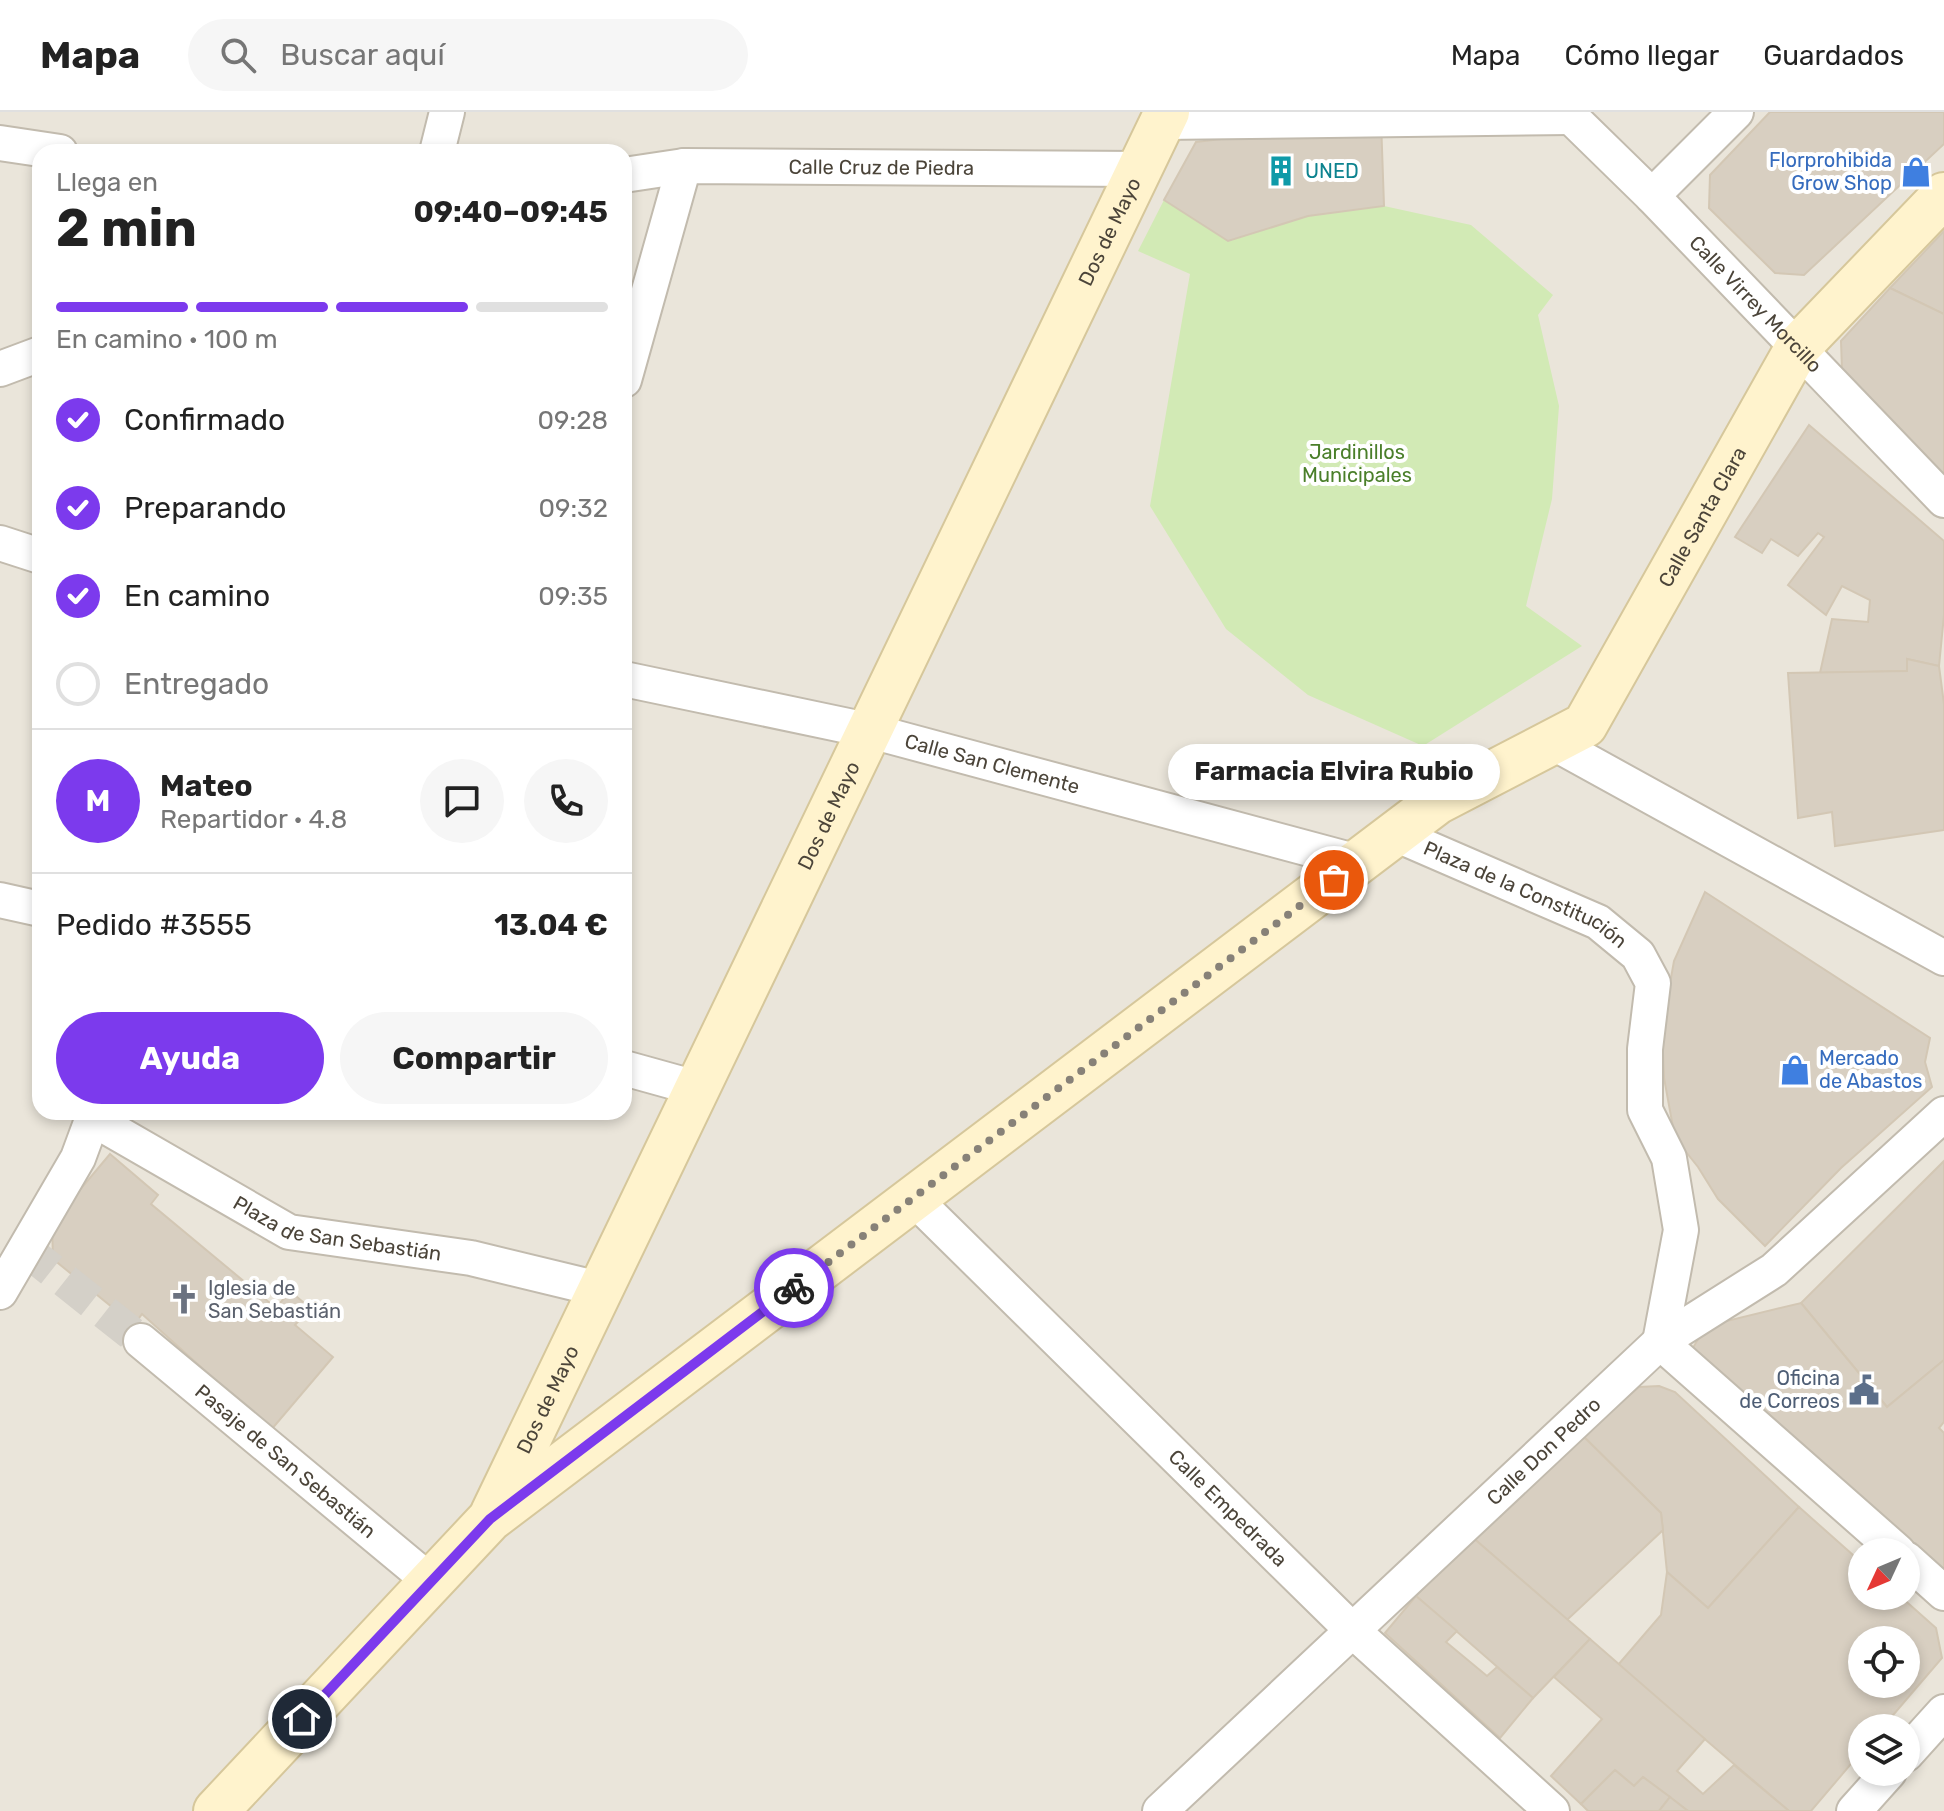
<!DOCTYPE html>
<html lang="es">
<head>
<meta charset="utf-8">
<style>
	body { margin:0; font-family:Rubik,sans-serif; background:#f6f6f6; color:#222; height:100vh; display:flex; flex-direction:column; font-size:30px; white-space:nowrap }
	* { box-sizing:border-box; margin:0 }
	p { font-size:26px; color:#767676 }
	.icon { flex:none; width:44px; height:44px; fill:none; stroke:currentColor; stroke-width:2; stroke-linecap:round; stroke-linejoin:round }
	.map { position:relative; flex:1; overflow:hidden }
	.sheet { position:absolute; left:32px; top:32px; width:600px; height:976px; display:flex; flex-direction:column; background:#fff; border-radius:24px; box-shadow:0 4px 12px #0003 }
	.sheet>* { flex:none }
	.needle { width:52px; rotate:226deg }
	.buttons { position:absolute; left:1848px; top:1426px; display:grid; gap:16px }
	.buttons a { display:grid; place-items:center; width:72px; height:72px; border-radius:50%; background:#fff; box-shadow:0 4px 12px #0003; font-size:40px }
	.pin { position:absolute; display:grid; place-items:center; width:68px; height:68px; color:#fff; margin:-34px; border:4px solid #fff; border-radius:50%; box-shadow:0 2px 8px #0007 }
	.courier { position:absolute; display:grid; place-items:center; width:80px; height:80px; margin:-40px; border:6px solid #7c3aed; border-radius:50%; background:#fff; color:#222; box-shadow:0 2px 10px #0007 }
	.bubble { position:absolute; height:56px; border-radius:28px; background:#fff; box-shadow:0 4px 12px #0003; font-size:26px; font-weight:700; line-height:56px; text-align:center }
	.headline em { font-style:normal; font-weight:700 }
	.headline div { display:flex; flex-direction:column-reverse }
	.headline { display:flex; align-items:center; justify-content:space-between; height:136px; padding:0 24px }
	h1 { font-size:52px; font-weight:700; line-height:60px }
	.bar { display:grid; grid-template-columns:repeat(4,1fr); gap:12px 8px; align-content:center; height:96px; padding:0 24px }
	.bar i { height:10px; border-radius:6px; background:#e0e0e0 }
	.bar .on { background:#7c3aed }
	.bar p { grid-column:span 4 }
	.line { display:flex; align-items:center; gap:20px; padding:0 24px; border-top:2px solid #e0e0e0 }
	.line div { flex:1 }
	.round { display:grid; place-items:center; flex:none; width:84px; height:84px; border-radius:42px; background:#f6f6f6 }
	ol { padding:0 24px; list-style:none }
	li { display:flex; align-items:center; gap:24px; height:88px }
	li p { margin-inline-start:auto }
	li .icon { padding:8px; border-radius:50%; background:#7c3aed; color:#fff; stroke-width:4 }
	li:last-child { color:#767676 }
	li i { width:44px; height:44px; border:4px solid #e0e0e0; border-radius:50% }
	.button { display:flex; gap:16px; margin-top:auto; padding:16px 24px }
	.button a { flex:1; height:92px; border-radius:48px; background:#7c3aed; color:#fff; font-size:32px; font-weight:700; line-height:92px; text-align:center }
	.button a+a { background:#f6f6f6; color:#222 }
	header { display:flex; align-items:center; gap:48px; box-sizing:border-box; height:112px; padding:0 40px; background:#fff; border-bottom:2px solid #e0e0e0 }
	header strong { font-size:38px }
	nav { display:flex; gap:44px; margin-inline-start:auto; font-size:28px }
	.search { width:560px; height:72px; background:#f6f6f6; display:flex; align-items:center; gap:20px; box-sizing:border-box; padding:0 28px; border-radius:44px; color:#767676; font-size:30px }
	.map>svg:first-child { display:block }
	.residential { fill:#eae5da; fill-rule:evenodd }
	.green { fill:#d2eab5 }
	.building { fill:#d8cfc1; stroke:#d3c7b4; stroke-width:2; fill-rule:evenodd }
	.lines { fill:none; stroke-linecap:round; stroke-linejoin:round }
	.street-tunnel { stroke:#d4d0c8; stroke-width:34; stroke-dasharray:34 17; stroke-linecap:butt }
	.street-casing { stroke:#c2bbae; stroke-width:38 }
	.secondary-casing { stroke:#d6c79b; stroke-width:48 }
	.street { stroke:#fff; stroke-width:34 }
	.secondary { stroke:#fff3cd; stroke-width:44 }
	.done { stroke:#878178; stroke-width:8; stroke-dasharray:0 14.4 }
	.route { stroke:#7c3aed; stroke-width:10 }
	.labels { text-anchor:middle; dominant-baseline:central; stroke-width:8; stroke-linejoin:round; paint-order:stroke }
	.shop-label { font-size:20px; fill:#366cbe; stroke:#fff; text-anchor:end }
	.street-label { font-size:20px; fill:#4b4439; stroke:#fff }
	.culture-label { font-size:20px; fill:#0d838f; stroke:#fff; text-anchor:start }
	.park-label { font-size:20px; fill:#4a7f2a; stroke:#fff }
	.worship-label { font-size:20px; fill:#5b616d; stroke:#fff; text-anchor:start }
	.service-label { font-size:20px; fill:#4e5e75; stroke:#fff; text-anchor:end }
</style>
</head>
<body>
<header>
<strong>Mapa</strong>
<div class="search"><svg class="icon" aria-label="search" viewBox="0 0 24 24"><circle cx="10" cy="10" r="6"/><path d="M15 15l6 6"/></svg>Buscar aquí</div>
<nav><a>Mapa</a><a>Cómo llegar</a><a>Guardados</a></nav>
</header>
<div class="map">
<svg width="1944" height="1699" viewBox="0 0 1944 1699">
	<rect width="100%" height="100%" fill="#f6f3ec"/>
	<path class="residential" d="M0 0H1944V1699H0ZM40 40H624V1000H40ZM1862 1440H1906V1484H1862ZM1862 1528H1906V1572H1862ZM1862 1616H1906V1660H1862Z"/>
	<polygon class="green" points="1164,88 1308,104 1384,94 1471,113 1553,183 1538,203 1559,294 1552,387 1526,494 1582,534 1423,634 1308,583 1226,517 1150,394 1190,162 1138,139"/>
	<g class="building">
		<polygon points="1770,0 1944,0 1944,32 1804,163 1775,161 1709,96 1710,63"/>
		<polygon points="1381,8 1384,94 1308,104 1228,129 1164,88 1196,30"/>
		<polygon points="1944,119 1944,202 1890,176"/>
		<polygon points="1890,176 1944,202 1944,362 1942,363 1842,258 1841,229"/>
		<polygon points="1809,313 1944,429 1944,503 1939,554 1907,547 1907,559 1820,561 1832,507 1868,510 1870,488 1842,474 1826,503 1788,473 1824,425 1818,421 1798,444 1771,427 1762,441 1735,425"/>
		<polygon points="1907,547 1939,554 1944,592 1944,718 1835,734 1832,700 1798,706 1788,561 1907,559"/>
		<polygon points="1705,780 1930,926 1925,950 1932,975 1841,1056 1765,1134 1718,1087 1698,1055 1675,1026 1664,966 1662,916 1674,849"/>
		<polygon points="110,1042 158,1083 151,1092 276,1196 290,1179 310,1196 295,1213 333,1245 271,1318 142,1202 134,1213 53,1147 52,1111"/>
		<polygon points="1944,1049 1944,1248 1887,1295 1801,1191"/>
		<polygon points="1801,1191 1887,1295 1944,1248 1944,1310 1939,1316 1944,1321 1944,1468 1691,1239 1706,1214"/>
		<polygon points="1659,1274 1675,1280 1799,1395 1708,1496 1667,1460 1661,1401 1583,1324 1639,1275"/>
		<polygon points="1583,1324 1661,1401 1663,1418 1567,1508 1471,1424"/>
		<path d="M1799 1395 1862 1451V1484H1900L1936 1516 1942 1546 1882 1616H1862V1639L1811 1699H1789L1618 1553 1661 1503 1667 1460 1708 1496ZM1862 1528H1906V1572H1862Z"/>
		<polygon points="1471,1424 1590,1527 1533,1586 1416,1484"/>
		<polygon points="1416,1484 1457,1519 1446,1530 1487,1564 1497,1555 1533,1586 1500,1626 1385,1521"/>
		<polygon points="1590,1527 1705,1627 1677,1659 1703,1682 1734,1653 1789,1699 1688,1699 1643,1665 1634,1674 1615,1658 1581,1692 1551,1664 1602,1607 1554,1565"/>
		<polygon points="1615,1658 1634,1674 1643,1665 1670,1685 1659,1699 1588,1699 1581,1692"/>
		<polygon points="1670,1685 1688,1699 1659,1699"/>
	</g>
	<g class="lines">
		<polyline class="street-tunnel" points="25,1137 141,1229"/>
		<g class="street-casing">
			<g id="street">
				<path id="s1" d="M1566 0 1652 84 1944 388"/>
				<polyline points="1162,10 1571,5"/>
				<polyline points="0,31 60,40"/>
				<polyline points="437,40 447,0"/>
				<path id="s2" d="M624 63 684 54 1140 57"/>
				<polyline points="1652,84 1736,0"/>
				<polyline points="0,257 40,242"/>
				<polyline points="624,268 684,54"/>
				<polyline points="0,431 40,444"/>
				<path id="s3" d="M624 567 867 618 1358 750"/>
				<polyline points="1552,630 1944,846"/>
				<path id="s4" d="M1395 722 1598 810 1638 843 1653 871 1645 937V998L1669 1046 1681 1118 1660 1230 1898 1440"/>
				<polyline points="0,788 40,797"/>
				<polyline points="624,956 696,976"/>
				<path id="s5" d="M93 1007 289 1120 471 1146 599 1177"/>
				<path id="s6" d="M913 1086 1353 1519 1552 1699"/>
				<polyline points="0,1180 78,1046 95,1000"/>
				<path id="s7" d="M141 1229 431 1470"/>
				<polyline points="1906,1447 1944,1481"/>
				<polyline points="1906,1642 1944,1600"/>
				<path id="s8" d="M1160 1699 1660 1230 1774 1158 1944 1002"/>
				<polyline points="1854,1699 1889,1660"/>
			</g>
		</g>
		<g class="secondary-casing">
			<g id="secondary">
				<path id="s9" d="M493 1401 1167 0"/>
				<path id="s10" d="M216 1699 490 1407 1437 690 1585 613 1798 235 1944 83"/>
			</g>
		</g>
		<use href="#street" class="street"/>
		<use href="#secondary" class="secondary"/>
	</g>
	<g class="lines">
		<polyline class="done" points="794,1176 1334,768"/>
		<polyline class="route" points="302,1607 490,1407 794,1176"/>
	</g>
	<defs>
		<g id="building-bare" transform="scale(2.4)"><path d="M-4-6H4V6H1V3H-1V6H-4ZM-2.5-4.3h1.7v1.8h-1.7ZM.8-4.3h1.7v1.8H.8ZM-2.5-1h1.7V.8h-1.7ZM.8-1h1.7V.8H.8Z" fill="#0f9aa8" stroke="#fff" stroke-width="2.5" paint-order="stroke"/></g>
		<g id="shop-bare" transform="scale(2.4)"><path d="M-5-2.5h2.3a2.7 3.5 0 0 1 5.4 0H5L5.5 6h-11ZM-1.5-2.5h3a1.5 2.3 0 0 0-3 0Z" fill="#3f7fe0" stroke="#fff" stroke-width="2.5" paint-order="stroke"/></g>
		<g id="church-bare" transform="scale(2.4)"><path d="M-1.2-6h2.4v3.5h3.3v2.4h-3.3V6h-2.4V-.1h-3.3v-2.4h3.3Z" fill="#6b7280" stroke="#fff" stroke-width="2.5" paint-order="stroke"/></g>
		<g id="civic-bare" transform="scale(2.4)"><path d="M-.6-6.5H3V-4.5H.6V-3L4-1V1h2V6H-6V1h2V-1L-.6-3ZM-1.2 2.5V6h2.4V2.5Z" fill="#5c6f8a" stroke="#fff" stroke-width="2.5" paint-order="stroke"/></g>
	</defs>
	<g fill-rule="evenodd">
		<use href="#building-bare" x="1281" y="59"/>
		<use href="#shop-bare" x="1916" y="60"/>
		<use href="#shop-bare" x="1795" y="958"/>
		<use href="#church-bare" x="184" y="1187"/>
		<use href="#civic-bare" x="1864" y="1278"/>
	</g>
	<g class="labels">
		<g class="shop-label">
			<text x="1892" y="48">Florprohibida<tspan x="1892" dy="23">Grow Shop</tspan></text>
			<text x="1819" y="946" text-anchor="start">Mercado<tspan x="1819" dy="23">de Abastos</tspan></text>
		</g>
		<g class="street-label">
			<text stroke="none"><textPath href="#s2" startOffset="258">Calle Cruz de Piedra</textPath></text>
			<text stroke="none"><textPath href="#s9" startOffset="1422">Dos de Mayo</textPath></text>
			<text stroke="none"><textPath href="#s1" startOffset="270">Calle Virrey Morcillo</textPath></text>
			<text stroke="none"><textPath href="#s10" startOffset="1994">Calle Santa Clara</textPath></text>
			<text stroke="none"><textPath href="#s3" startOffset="378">Calle San Clemente</textPath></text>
			<text stroke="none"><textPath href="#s9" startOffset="774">Dos de Mayo</textPath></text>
			<text stroke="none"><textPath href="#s4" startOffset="144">Plaza de la Constitución</textPath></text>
			<text stroke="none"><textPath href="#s5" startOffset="272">Plaza de San Sebastián</textPath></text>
			<text stroke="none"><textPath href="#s9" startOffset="126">Dos de Mayo</textPath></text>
			<text stroke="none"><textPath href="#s8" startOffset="526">Calle Don Pedro</textPath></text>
			<text stroke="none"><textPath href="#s7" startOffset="188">Pasaje de San Sebastián</textPath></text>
			<text stroke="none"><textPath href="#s6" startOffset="442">Calle Empedrada</textPath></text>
		</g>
		<g class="culture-label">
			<text x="1305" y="59">UNED</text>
		</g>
		<g class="park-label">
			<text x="1357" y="340">Jardinillos<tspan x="1357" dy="23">Municipales</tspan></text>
		</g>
		<g class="worship-label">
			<text x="208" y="1176">Iglesia de<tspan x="208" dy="23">San Sebastián</tspan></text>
		</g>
		<g class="service-label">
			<text x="1840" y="1266">Oficina<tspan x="1840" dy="23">de Correos</tspan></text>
		</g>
	</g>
</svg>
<div class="buttons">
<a><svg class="needle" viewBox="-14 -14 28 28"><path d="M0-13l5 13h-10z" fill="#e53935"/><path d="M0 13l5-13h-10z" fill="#767676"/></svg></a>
<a><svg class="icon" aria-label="locate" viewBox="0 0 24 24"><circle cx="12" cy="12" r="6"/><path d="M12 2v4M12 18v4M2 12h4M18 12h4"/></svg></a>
<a><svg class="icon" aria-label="layers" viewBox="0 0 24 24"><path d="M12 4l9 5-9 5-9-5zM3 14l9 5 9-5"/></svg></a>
</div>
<div class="pin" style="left:1334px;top:768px;background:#ea580c"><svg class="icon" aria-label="bag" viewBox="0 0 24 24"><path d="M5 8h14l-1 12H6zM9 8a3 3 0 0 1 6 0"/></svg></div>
<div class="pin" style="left:302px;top:1607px;background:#1f2937"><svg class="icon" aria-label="home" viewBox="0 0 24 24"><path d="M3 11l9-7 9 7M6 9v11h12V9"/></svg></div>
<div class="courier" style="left:794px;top:1176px"><svg class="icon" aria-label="bike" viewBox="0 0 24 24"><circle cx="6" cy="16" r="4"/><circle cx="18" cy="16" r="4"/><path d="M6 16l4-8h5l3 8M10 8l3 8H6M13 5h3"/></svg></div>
<div class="bubble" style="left:1168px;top:632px;width:332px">Farmacia Elvira Rubio</div>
<section class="sheet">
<div class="headline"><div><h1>2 min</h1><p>Llega en</p></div><em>09:40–09:45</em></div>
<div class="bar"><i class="on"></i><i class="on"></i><i class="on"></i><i></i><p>En camino · 100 m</p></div>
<ol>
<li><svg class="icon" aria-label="check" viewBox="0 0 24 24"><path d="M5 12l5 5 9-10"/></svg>Confirmado<p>09:28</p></li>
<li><svg class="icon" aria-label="check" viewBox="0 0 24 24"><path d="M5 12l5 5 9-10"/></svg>Preparando<p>09:32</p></li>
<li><svg class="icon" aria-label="check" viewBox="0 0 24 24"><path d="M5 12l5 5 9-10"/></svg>En camino<p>09:35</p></li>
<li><i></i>Entregado</li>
</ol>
<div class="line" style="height:144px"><b class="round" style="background:#7c3aed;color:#fff">M</b><div><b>Mateo</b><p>Repartidor · 4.8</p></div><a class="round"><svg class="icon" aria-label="chat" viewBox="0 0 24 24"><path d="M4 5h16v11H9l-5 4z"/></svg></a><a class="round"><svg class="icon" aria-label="phone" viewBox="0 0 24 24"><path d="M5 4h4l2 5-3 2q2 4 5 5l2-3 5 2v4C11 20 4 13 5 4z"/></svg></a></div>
<div class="line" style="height:104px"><div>Pedido #3555</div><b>13.04 €</b></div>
<div class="button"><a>Ayuda</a><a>Compartir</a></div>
</section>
</div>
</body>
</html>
